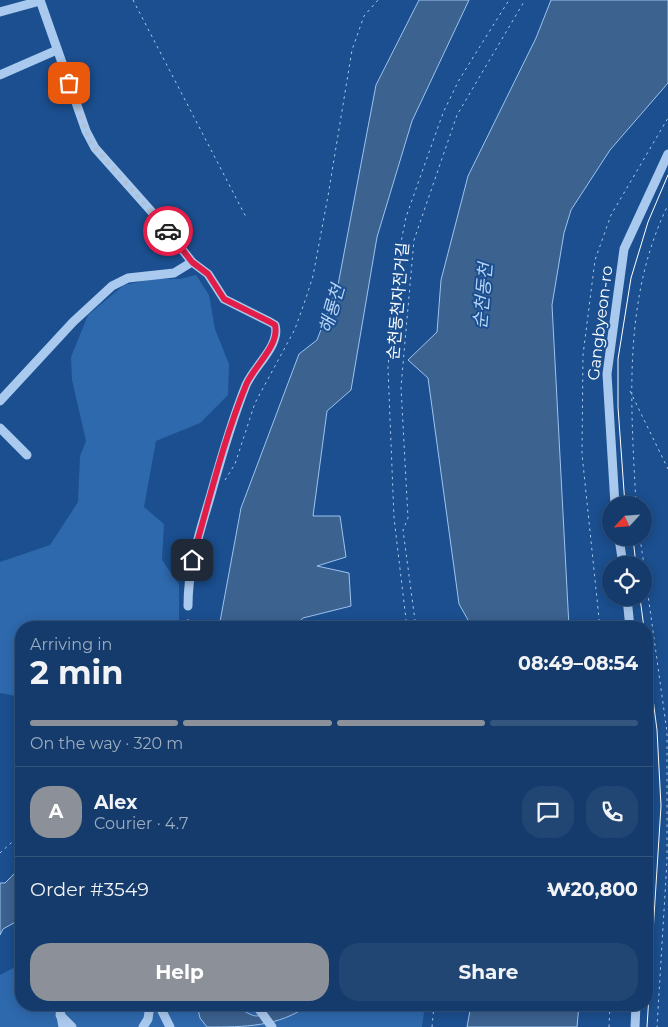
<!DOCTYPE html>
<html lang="en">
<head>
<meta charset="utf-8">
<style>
	body { margin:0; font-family:Montserrat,"Noto Sans KR",sans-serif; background:#214673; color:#f1f3f6; height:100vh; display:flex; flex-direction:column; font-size:19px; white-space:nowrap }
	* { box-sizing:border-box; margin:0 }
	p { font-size:16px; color:#9dadc1 }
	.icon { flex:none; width:28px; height:28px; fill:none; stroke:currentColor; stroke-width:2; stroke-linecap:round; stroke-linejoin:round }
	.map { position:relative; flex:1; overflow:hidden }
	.drawer { position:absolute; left:15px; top:621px; width:638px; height:390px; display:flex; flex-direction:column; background:#143b6b; border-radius:20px; box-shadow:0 2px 12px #0003,0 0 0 1px #33557e }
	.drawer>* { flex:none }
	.needle { width:32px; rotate:244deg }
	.buttons { position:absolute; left:602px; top:496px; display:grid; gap:10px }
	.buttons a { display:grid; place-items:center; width:50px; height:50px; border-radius:50%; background:#143b6b; box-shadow:0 2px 12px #0003,0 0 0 1px #33557e; font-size:25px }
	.pin { position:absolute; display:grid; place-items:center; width:42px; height:42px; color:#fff; margin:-21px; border-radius:10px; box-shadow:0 2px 8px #0006 }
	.courier { position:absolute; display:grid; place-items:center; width:50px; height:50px; margin:-25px; border:4px solid #e11d48; border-radius:50%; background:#fff; color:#222; box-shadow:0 1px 6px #0007 }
	.overview em { font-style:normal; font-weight:700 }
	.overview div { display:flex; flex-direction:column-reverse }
	.overview { display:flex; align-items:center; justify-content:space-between; height:85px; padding:0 15px }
	h1 { font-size:32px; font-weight:700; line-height:38px }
	.bar { display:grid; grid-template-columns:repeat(4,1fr); gap:8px 5px; align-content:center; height:60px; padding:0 15px }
	.bar i { height:6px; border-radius:4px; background:#33557e }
	.bar .selected { background:#8c9099 }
	.bar p { grid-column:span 4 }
	.line { display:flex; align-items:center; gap:12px; padding:0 15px; border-top:1px solid #33557e }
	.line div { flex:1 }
	.round { display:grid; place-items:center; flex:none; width:52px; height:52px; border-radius:20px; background:#214673 }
	.primary-button { display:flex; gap:10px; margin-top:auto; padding:10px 15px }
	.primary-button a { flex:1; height:58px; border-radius:20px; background:#8c9099; color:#fff; font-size:20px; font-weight:700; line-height:58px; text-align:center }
	.primary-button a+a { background:#214673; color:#f1f3f6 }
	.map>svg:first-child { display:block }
	.green { fill:#2e69ad }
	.water { fill:#3c6290; stroke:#9cc4f0 }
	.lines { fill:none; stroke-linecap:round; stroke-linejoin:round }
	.path { stroke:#a9c9ee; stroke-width:1; stroke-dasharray:2.5 4; stroke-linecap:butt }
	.minor { stroke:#a9c9ee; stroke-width:9 }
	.tram { stroke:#fff; stroke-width:1 }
	.done { stroke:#afc1d8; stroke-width:5; stroke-dasharray:0 9 }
	.route { stroke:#e11d48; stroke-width:6 }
	.labels { text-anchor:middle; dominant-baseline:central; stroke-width:4; stroke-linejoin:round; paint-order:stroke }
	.street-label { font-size:16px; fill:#fff; stroke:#1b4f8f }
	.water-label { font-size:18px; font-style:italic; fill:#b5d3f5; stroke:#1b4f8f }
</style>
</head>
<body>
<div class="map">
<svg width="668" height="1027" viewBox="0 0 668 1027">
	<rect width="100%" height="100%" fill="#1b4f8f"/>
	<g class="green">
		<polygon points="196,275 209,295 215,329 229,364 228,395 200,423 156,441 144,507 164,524 162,560 179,584 179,627 21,628 21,697 0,693 0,562 50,545 78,502 80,456 86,441 72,380 71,357 88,315 124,285 152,279 180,279"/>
		<polygon points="21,964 21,1005 425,1005 422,1027 0,1027 0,975"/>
	</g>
	<g class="water">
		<polygon points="419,0 469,0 412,121 377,237 351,390 327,411 313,516 340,516 346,557 317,566 349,573 351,606 303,618 293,627 219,627 241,508 299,354 317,340 338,285 376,85"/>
		<polygon points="551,0 668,0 668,83 610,150 571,210 564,233 552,305 569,627 472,627 459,604 428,378 408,360 437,332 441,280 468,176 536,38"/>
		<polygon points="21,867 21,919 3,929 0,935 0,883 5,883"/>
		<path d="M197 1005C207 1005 222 1002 232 1005 248 1010 257 1027 271 1005H309C278 1027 245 1027 207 1027L200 1018Z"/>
		<polygon points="471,1005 579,1005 577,1027 467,1027"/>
	</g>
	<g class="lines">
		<g class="path">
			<polyline points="133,0 247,219"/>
			<polyline points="630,391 668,469"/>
			<polyline points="225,480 235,464 255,403 295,329 306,298 313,276 328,196 352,50 364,16 378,0"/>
			<path d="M636 505C631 404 622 299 668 205"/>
			<polyline points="640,538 644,565"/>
			<polyline points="644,566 667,732 667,861 657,1027"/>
			<polyline points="188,628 188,616"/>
			<polyline points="407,628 394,518 388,368 396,268 406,217 443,113 459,80 509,0"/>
			<polyline points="416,628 403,530 408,518 401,387 414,240 457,115 525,0"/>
			<polyline points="600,628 582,454 583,355 595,260 611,215 668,118"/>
			<polyline points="0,853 21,834"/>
			<polyline points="432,1027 434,1005"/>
			<polyline points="609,1027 610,1005"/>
		</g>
		<g class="minor">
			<path d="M40 0 86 131 95 148 159 220 192 262 208 274 224 299 270 322 275 325C281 345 254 366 246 385 232 420 221 458 211 494 200 532 188 565 188 606"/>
			<polyline points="0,12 40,1"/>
			<polyline points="0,75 57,50"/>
			<polyline points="0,401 73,322 112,286 128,278 174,273 192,262"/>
			<polyline points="0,428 27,455"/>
			<polyline points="615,505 607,374 624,249 668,154"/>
			<polyline points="619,538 623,565"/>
			<polyline points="627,598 630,628"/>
			<polyline points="59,1005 63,1027"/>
			<polyline points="159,1005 170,1027"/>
			<polyline points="256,1005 272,1027"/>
			<polyline points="60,1015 72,1027"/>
			<polyline points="143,1027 148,1019 150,1005"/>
			<polyline points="635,1027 636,1005"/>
		</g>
		<g class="tram">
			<polyline points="625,505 618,407 618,359 631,278 648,222 668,175"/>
			<polyline points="633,538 636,565"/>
			<polyline points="640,598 644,628"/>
			<polyline points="646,645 657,730 661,806 647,1027"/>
		</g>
	</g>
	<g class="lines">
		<polyline class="done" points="69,83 90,142 168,231"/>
		<path class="route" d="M168 231 192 262 208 274 224 299 270 322 275 325C280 345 254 366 246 385 223 441 209 502 192 560"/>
	</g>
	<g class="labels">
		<g class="street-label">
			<text transform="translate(398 301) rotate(-85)">순천동천자전거길</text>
			<text transform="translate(600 323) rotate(-83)">Gangbyeon-ro</text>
		</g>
		<g class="water-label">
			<text transform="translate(483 296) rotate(-85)">순천동천</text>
			<text transform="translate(332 309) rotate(-74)">해룡천</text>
		</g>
	</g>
</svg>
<div class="buttons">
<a><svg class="needle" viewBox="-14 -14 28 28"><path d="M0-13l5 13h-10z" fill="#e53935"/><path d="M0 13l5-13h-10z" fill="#9dadc1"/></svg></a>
<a><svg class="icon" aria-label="locate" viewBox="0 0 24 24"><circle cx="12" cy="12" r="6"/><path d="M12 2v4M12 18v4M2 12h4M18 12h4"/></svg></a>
</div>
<div class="pin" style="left:69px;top:83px;background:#ea580c"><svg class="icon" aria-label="bag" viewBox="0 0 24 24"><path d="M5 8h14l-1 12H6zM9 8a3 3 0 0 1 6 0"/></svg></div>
<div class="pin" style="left:192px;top:560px;background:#1f2937"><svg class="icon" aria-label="home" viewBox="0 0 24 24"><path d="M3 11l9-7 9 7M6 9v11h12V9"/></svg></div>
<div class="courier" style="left:168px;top:231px"><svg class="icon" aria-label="car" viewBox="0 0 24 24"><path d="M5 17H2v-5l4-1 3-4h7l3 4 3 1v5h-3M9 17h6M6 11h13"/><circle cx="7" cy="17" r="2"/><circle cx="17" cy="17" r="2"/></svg></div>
<section class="drawer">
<div class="overview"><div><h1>2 min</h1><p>Arriving in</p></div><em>08:49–08:54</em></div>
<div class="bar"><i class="selected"></i><i class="selected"></i><i class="selected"></i><i></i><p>On the way · 320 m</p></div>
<div class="line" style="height:90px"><b class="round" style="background:#8c9099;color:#fff">A</b><div><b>Alex</b><p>Courier · 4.7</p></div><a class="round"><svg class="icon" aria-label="chat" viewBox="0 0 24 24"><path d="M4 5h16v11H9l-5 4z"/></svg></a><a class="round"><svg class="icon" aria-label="phone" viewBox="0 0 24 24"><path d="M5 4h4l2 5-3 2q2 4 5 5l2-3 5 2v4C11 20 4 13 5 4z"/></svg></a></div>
<div class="line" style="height:65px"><div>Order #3549</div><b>₩20,800</b></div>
<div class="primary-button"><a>Help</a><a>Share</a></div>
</section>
</div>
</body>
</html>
